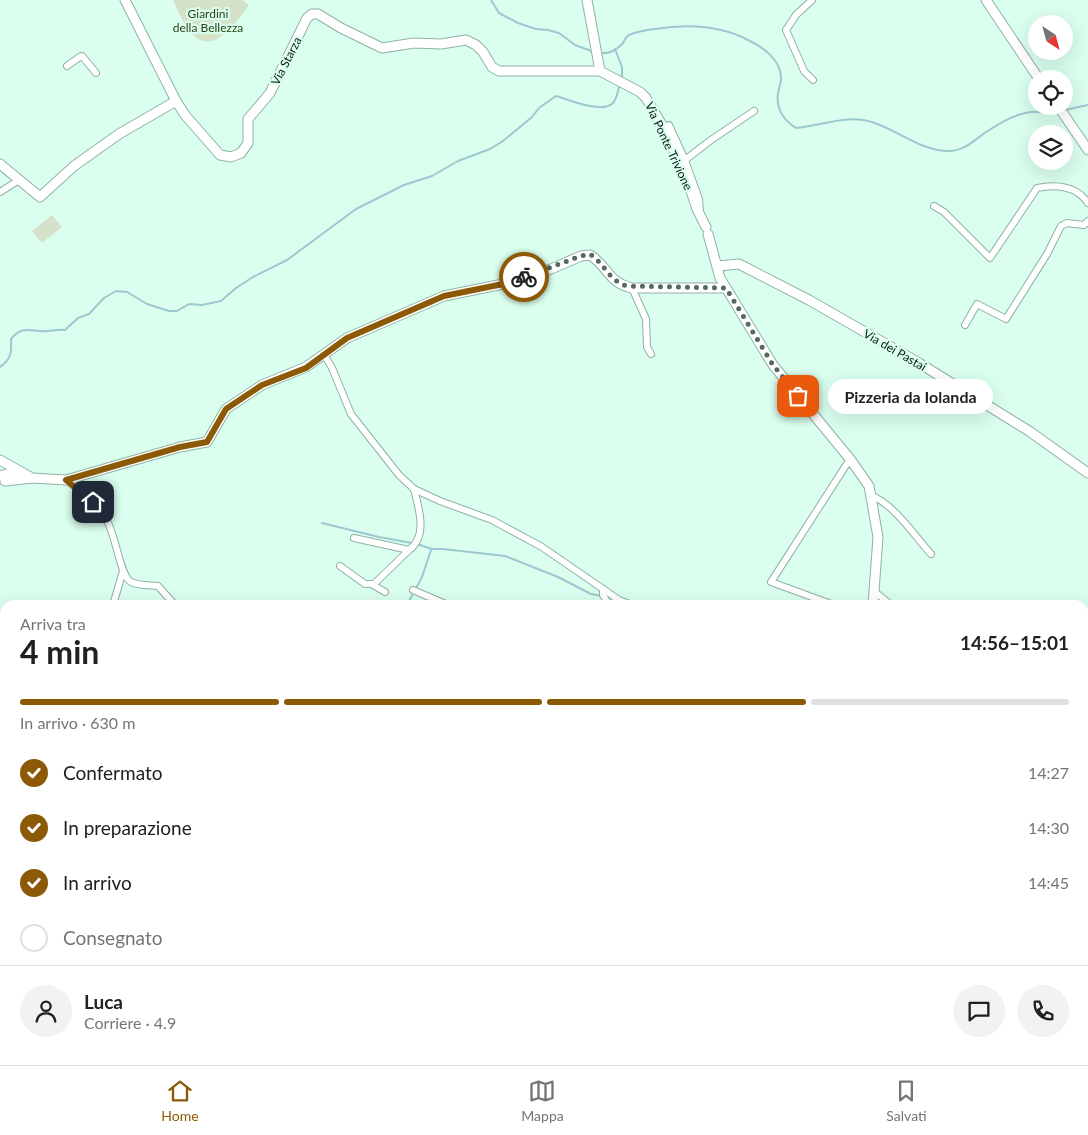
<!DOCTYPE html>
<html lang="it">
<head>
<meta charset="utf-8">
<style>
	body { margin:0; font-family:Lato,sans-serif; background:#f2f2f2; color:#202124; height:100vh; display:flex; flex-direction:column; font-size:19px; white-space:nowrap }
	* { box-sizing:border-box; margin:0 }
	p { font-size:16px; color:#757577 }
	.icon { flex:none; width:28px; height:28px; fill:none; stroke:currentColor; stroke-width:2; stroke-linecap:round; stroke-linejoin:round }
	.map { position:relative; flex:1; overflow:hidden }
	.sheet { position:absolute; left:0px; top:600px; width:1089px; height:465px; display:flex; flex-direction:column; background:#fff; border-radius:15px 15px 0 0; box-shadow:0 5px 20px #0002 }
	.sheet>* { flex:none }
	.needle { width:32px; rotate:144deg }
	.fabs { position:absolute; left:1028px; top:15px; display:grid; gap:10px }
	.fabs a { display:grid; place-items:center; width:45px; height:45px; border-radius:50%; background:#fff; box-shadow:0 5px 20px #0002; font-size:25px }
	.pin { position:absolute; display:grid; place-items:center; width:42px; height:42px; color:#fff; margin:-21px; border-radius:10px; box-shadow:0 2px 8px #0006 }
	.courier { position:absolute; display:grid; place-items:center; width:50px; height:50px; margin:-25px; border:4px solid #8c5a06; border-radius:50%; background:#fff; color:#222; box-shadow:0 1px 6px #0007 }
	.bubble { position:absolute; height:35px; border-radius:18px; background:#fff; box-shadow:0 5px 20px #0002; font-size:16px; font-weight:700; line-height:35px; text-align:center }
	.head em { font-style:normal; font-weight:700 }
	.head div { display:flex; flex-direction:column-reverse }
	.head { display:flex; align-items:center; justify-content:space-between; height:85px; padding:0 20px }
	h1 { font-size:32px; font-weight:700; line-height:38px }
	.bar { display:grid; grid-template-columns:repeat(4,1fr); gap:8px 5px; align-content:center; height:60px; padding:0 20px }
	.bar i { height:6px; border-radius:4px; background:#e0e0e0 }
	.bar .on { background:#8c5a06 }
	.bar p { grid-column:span 4 }
	.line { display:flex; align-items:center; gap:12px; padding:0 20px; border-top:1px solid #e0e0e0 }
	.line div { flex:1 }
	.round { display:grid; place-items:center; flex:none; width:52px; height:52px; border-radius:26px; background:#f2f2f2 }
	ol { padding:0 20px; list-style:none }
	li { display:flex; align-items:center; gap:15px; height:55px }
	li p { margin-inline-start:auto }
	li .icon { padding:5px; border-radius:50%; background:#8c5a06; color:#fff; stroke-width:4 }
	li:last-child { color:#757577 }
	li i { width:28px; height:28px; border:2px solid #e0e0e0; border-radius:50% }
	.tabs { display:flex; justify-content:space-around; align-items:center; height:70px; border-top:1px solid #e0e0e0; background:#fff; font-size:14px; color:#757577 }
	.tabs a { display:grid; justify-items:center; gap:2px }
	.tabs .on { color:#8c5a06 }
	.map>svg:first-child { display:block }
	.green { fill:#d5e2ca }
	.lines { fill:none; stroke-linecap:round; stroke-linejoin:round }
	.stream { stroke:#9cc9cf; stroke-width:2 }
	.street-casing { stroke:#8fb2a4; stroke-width:8 }
	.secondary-casing { stroke:#8fb2a4; stroke-width:11 }
	.street { stroke:#fff; stroke-width:6 }
	.secondary { stroke:#fff; stroke-width:9 }
	.done { stroke:#556a61; stroke-width:5; stroke-dasharray:0 9 }
	.route { stroke:#8c5a06; stroke-width:6 }
	.labels { text-anchor:middle; dominant-baseline:central; stroke-width:4.5; stroke-linejoin:round; paint-order:stroke }
	.park-label { font-size:12px; fill:#2e4312; stroke:#daffef }
	.street-label { font-size:12px; fill:#0d1a15; stroke:#daffef }
</style>
</head>
<body>
<div class="map">
<svg width="1088" height="1065" viewBox="0 0 1088 1065">
	<rect width="100%" height="100%" fill="#daffef"/>
	<g class="green">
		<path d="M173 0H242L249 5C239 19 216 54 195 37 185 29 178 11 173 0Z"/>
		<polygon points="52,215 62,227 42,243 32,231"/>
	</g>
	<g class="lines">
		<g class="stream">
			<polyline points="491,0 499,13 518,23 536,29 548,30 559,33 575,45 594,52"/>
			<polyline points="615,49 622,67 622,78"/>
			<path d="M599 53C608 54 617 50 623 43 625 40 625 37 629 35 638 31 646 30 655 29 687 24 719 25 748 40 763 47 781 60 781 78 781 83 779 88 778 93 776 108 783 120 796 128 822 126 848 113 875 123 900 132 922 151 949 151 964 151 975 140 986 132 999 124 1016 113 1031 112 1040 111 1049 114 1058 112"/>
			<polyline points="1065,110 1088,105"/>
			<path d="M0 367C11 359 12 353 11 339 21 327 27 330 40 331 48 332 57 329 65 330L78 318 89 314 104 298 116 291 127 292 147 304 169 311H177L189 304 202 305 221 301 236 288 253 277 287 260 356 209 404 185 432 176 458 161 490 149 503 141 532 117 539 108 556 96C570 100 602 114 613 103 617 99 618 90 620 84"/>
			<polyline points="322,523 379,537 412,543"/>
			<polyline points="417,544 432,549 443,549 505,556 558,577 591,594 602,596"/>
			<polyline points="407,605 422,577 431,550"/>
		</g>
		<g class="street-casing">
			<g id="street">
				<polyline points="812,0 796,15 786,30 804,71 813,80"/>
				<polyline points="67,66 81,56 82,56 96,73"/>
				<polyline points="669,125 685,160"/>
				<polyline points="0,192 19,180"/>
				<path d="M934 206 944 212 990 258 1037 188C1056 184 1077 186 1088 203"/>
				<polyline points="700,212 699,199 685,160 711,140 754,111"/>
				<polyline points="632,288 646,319 647,347 651,354"/>
				<polyline points="965,325 977,304 1006,319 1047,254 1061,226 1067,223 1084,225 1088,221"/>
				<polyline points="325,356 332,368 351,414 399,475 414,489 440,501 492,520 542,547 619,600 632,605"/>
				<path d="M66 480C83 492 96 504 107 521 116 536 120 576 131 582 138 586 151 585 158 586L175 605"/>
				<path d="M870 495C894 504 914 535 931 554"/>
				<path d="M354 538 409 550C428 536 419 509 414 489"/>
				<polyline points="340,566 365,584 374,584 373,585 385,592"/>
				<polyline points="374,584 409,550"/>
				<polyline points="603,589 603,595 609,605"/>
				<polyline points="413,590 448,605"/>
				<polyline points="874,591 891,605"/>
				<polyline points="113,605 123,571"/>
				<polyline points="834,605 771,582 850,459"/>
				<polyline points="1084,766 1088,770"/>
				<polyline points="0,792 5,814"/>
				<polyline points="1084,1011 1088,1015"/>
				<polyline points="768,1060 777,1065"/>
				<polyline points="793,1065 796,1065"/>
			</g>
		</g>
		<g class="secondary-casing">
			<g id="secondary">
				<polyline points="125,0 176,101"/>
				<polyline points="587,0 600,71"/>
				<polyline points="986,0 1039,79"/>
				<polyline points="1058,106 1088,150"/>
				<polyline points="0,164 40,197 74,166 119,134 176,101 185,115 220,155 231,157 241,153 248,143 248,119 270,93 307,18 312,14 318,14 341,28 382,48 414,43 441,44 466,40 476,45 483,52 492,67 499,71 600,71 640,92 646,98 662,125 686,176 697,209 706,227"/>
				<polyline points="708,234 720,278 773,365 850,459 869,486 878,537 873,605"/>
				<polyline points="718,266 739,264 809,300 919,363 1029,431 1088,473"/>
				<path d="M0 460 32 478 66 480 180 447 207 442 226 409 262 385 306 367 347 338 444 296 508 283 551 269 581 256 590 255C609 267 607 282 632 288H726"/>
				<polyline points="0,476 18,471"/>
				<polyline points="5,481 32,478"/>
				<polyline points="1084,910 1088,915"/>
				<polyline points="757,1065 760,1060"/>
			</g>
		</g>
		<use href="#street" class="street"/>
		<use href="#secondary" class="secondary"/>
	</g>
	<g class="lines">
		<path class="done" d="M524 277 581 256 590 254C605 264 609 281 627 286L726 288 773 365 798 396"/>
		<polyline class="route" points="93,502 66,480 180,447 207,442 226,409 262,385 306,368 347,338 444,296 508,283 524,277"/>
	</g>
	<g class="labels">
		<g class="park-label">
			<text x="208" y="13">Giardini<tspan x="208" dy="14">della Bellezza</tspan></text>
		</g>
		<g class="street-label">
			<text transform="translate(286 61) rotate(-63)">Via Starza</text>
			<text transform="translate(669 146) rotate(65)">Via Ponte Trivione</text>
			<text transform="translate(895 350) rotate(30)">Via dei Pastai</text>
		</g>
	</g>
</svg>
<div class="fabs">
<a><svg class="needle" viewBox="-14 -14 28 28"><path d="M0-13l5 13h-10z" fill="#e53935"/><path d="M0 13l5-13h-10z" fill="#757577"/></svg></a>
<a><svg class="icon" aria-label="locate" viewBox="0 0 24 24"><circle cx="12" cy="12" r="6"/><path d="M12 2v4M12 18v4M2 12h4M18 12h4"/></svg></a>
<a><svg class="icon" aria-label="layers" viewBox="0 0 24 24"><path d="M12 4l9 5-9 5-9-5zM3 14l9 5 9-5"/></svg></a>
</div>
<div class="pin" style="left:798px;top:396px;background:#ea580c"><svg class="icon" aria-label="bag" viewBox="0 0 24 24"><path d="M5 8h14l-1 12H6zM9 8a3 3 0 0 1 6 0"/></svg></div>
<div class="pin" style="left:93px;top:502px;background:#1f2937"><svg class="icon" aria-label="home" viewBox="0 0 24 24"><path d="M3 11l9-7 9 7M6 9v11h12V9"/></svg></div>
<div class="courier" style="left:524px;top:277px"><svg class="icon" aria-label="bike" viewBox="0 0 24 24"><circle cx="6" cy="16" r="4"/><circle cx="18" cy="16" r="4"/><path d="M6 16l4-8h5l3 8M10 8l3 8H6M13 5h3"/></svg></div>
<div class="bubble" style="left:828px;top:379px;width:165px">Pizzeria da Iolanda</div>
<section class="sheet">
<div class="head"><div><h1>4 min</h1><p>Arriva tra</p></div><em>14:56–15:01</em></div>
<div class="bar"><i class="on"></i><i class="on"></i><i class="on"></i><i></i><p>In arrivo · 630 m</p></div>
<ol>
<li><svg class="icon" aria-label="check" viewBox="0 0 24 24"><path d="M5 12l5 5 9-10"/></svg>Confermato<p>14:27</p></li>
<li><svg class="icon" aria-label="check" viewBox="0 0 24 24"><path d="M5 12l5 5 9-10"/></svg>In preparazione<p>14:30</p></li>
<li><svg class="icon" aria-label="check" viewBox="0 0 24 24"><path d="M5 12l5 5 9-10"/></svg>In arrivo<p>14:45</p></li>
<li><i></i>Consegnato</li>
</ol>
<div class="line" style="height:90px"><a class="round"><svg class="icon" aria-label="person" viewBox="0 0 24 24"><circle cx="12" cy="8" r="4"/><path d="M4 21q1-7 8-7t8 7"/></svg></a><div><b>Luca</b><p>Corriere · 4.9</p></div><a class="round"><svg class="icon" aria-label="chat" viewBox="0 0 24 24"><path d="M4 5h16v11H9l-5 4z"/></svg></a><a class="round"><svg class="icon" aria-label="phone" viewBox="0 0 24 24"><path d="M5 4h4l2 5-3 2q2 4 5 5l2-3 5 2v4C11 20 4 13 5 4z"/></svg></a></div>
</section>
</div>
<nav class="tabs">
<a class="on"><svg class="icon" aria-label="home" viewBox="0 0 24 24"><path d="M3 11l9-7 9 7M6 9v11h12V9"/></svg>Home</a>
<a><svg class="icon" aria-label="map" viewBox="0 0 24 24"><path d="M3 6l6-2 6 2 6-2v14l-6 2-6-2-6 2zM9 4v14M15 6v14"/></svg>Mappa</a>
<a><svg class="icon" aria-label="saved" viewBox="0 0 24 24"><path d="M7 4h10v16l-5-4-5 4z"/></svg>Salvati</a>
</nav>
</body>
</html>
